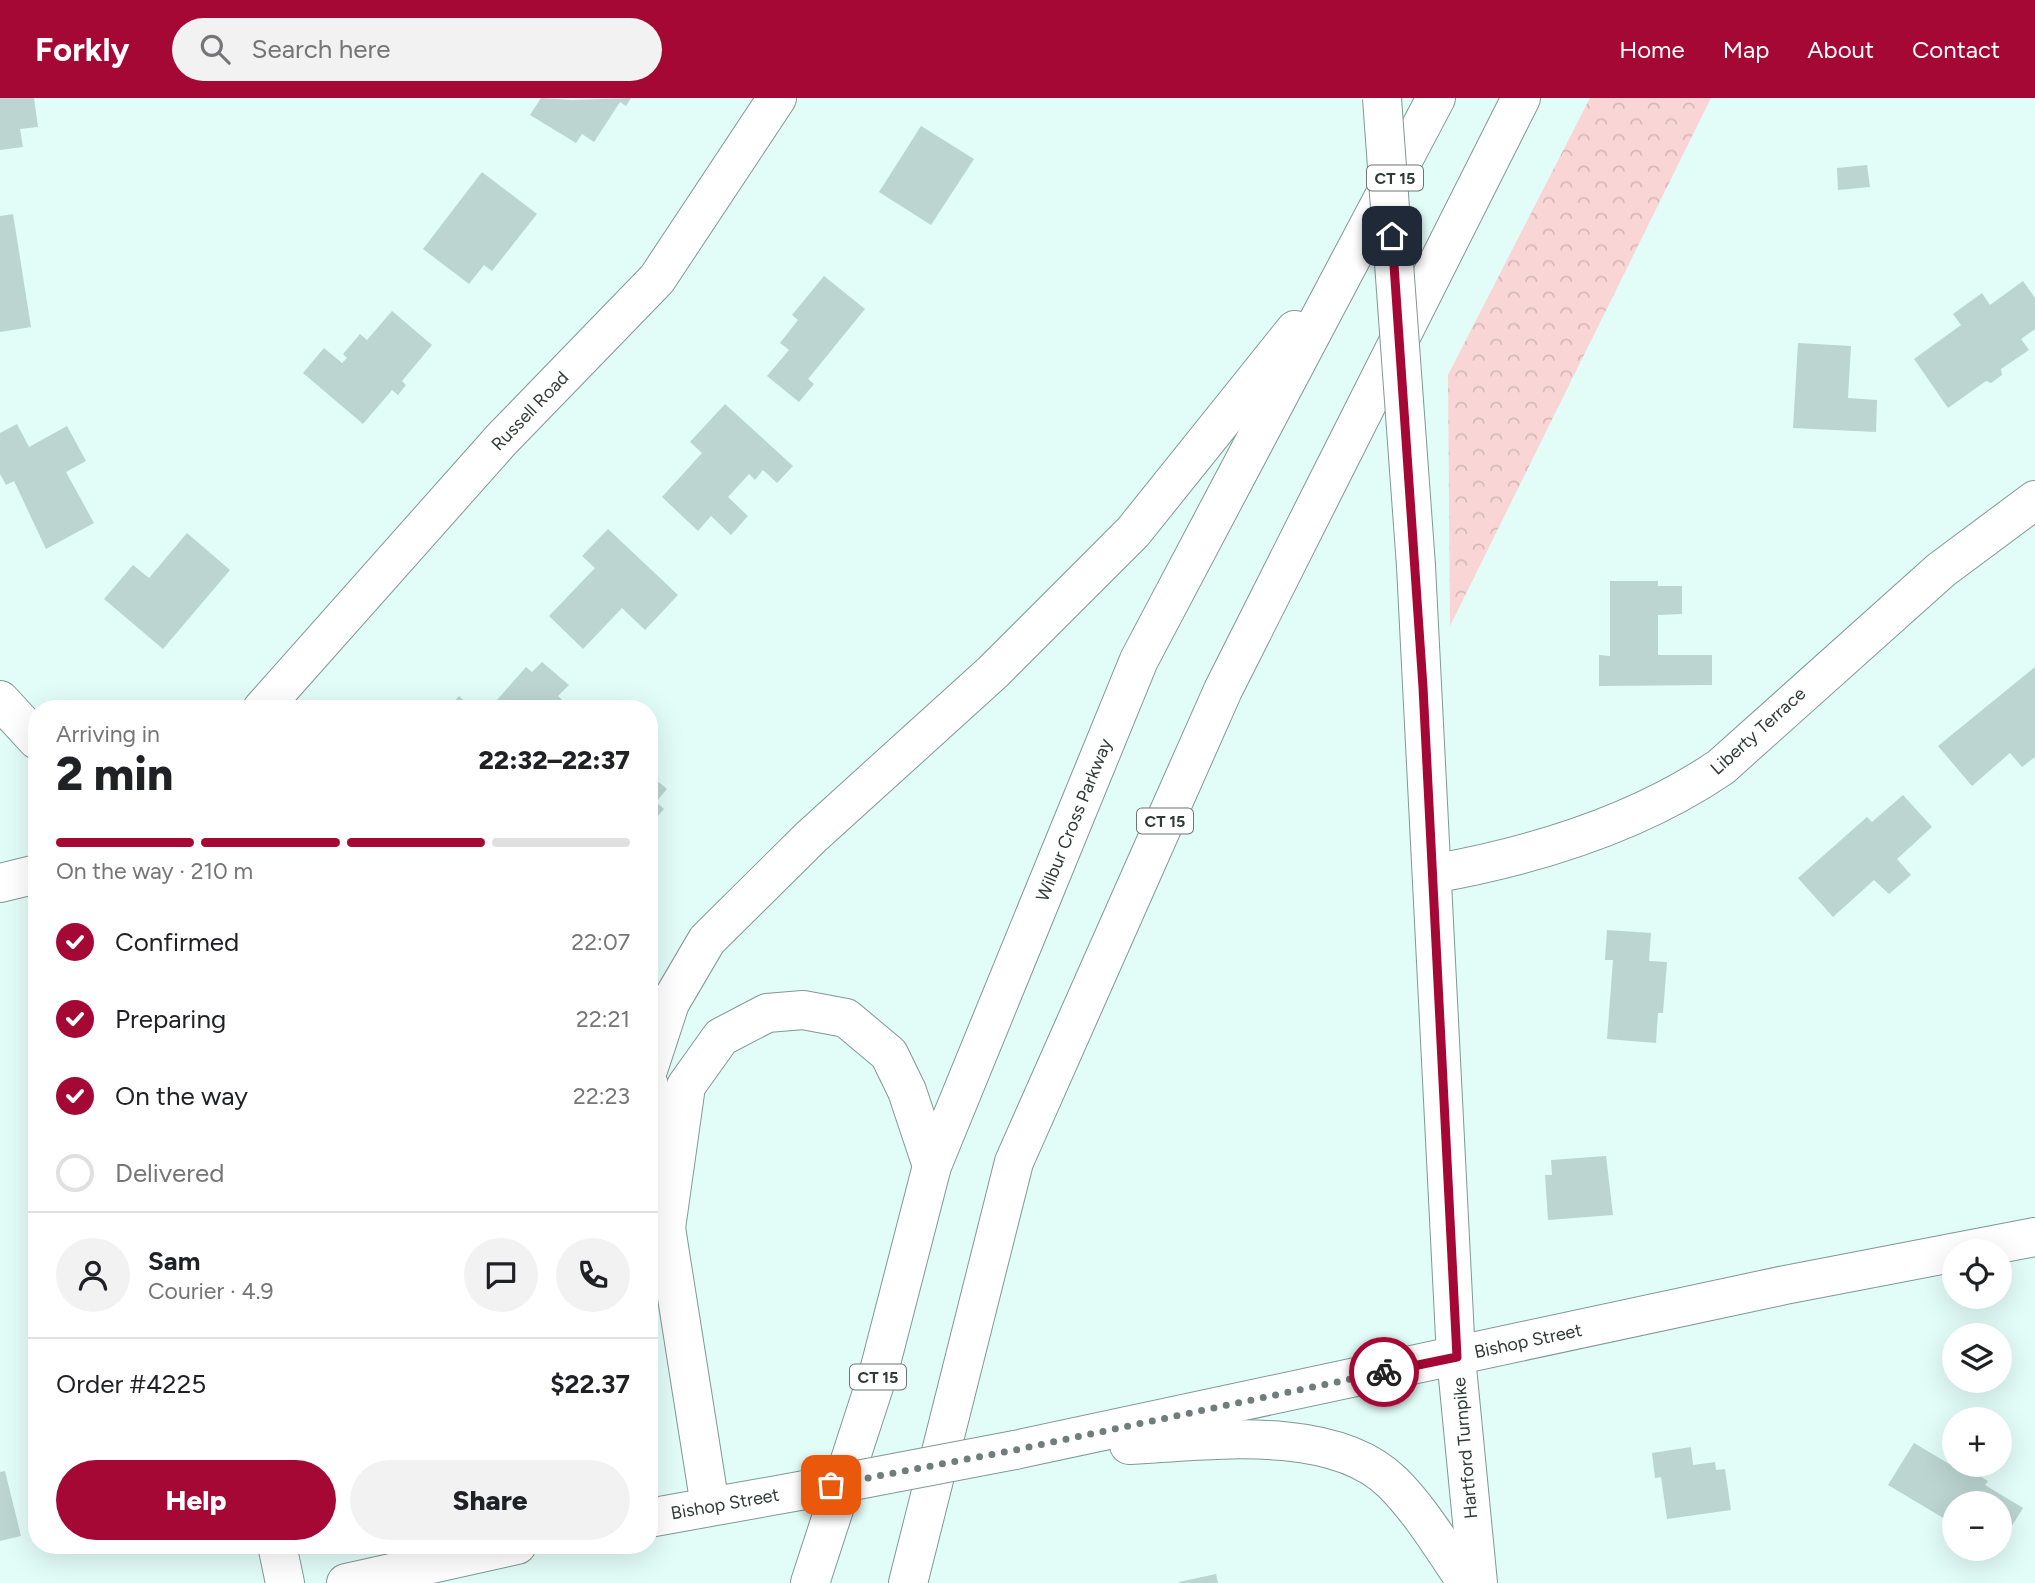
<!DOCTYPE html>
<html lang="en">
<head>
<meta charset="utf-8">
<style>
	body { margin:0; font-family:Figtree,sans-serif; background:#f2f2f2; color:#202124; height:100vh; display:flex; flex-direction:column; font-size:26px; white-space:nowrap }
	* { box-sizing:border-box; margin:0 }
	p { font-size:23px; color:#757577 }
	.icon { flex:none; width:38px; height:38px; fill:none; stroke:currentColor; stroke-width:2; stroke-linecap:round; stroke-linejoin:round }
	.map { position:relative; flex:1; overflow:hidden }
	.details { position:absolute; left:28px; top:602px; width:630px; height:854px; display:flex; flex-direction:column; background:#fff; border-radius:28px; box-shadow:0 7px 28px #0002 }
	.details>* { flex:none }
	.controls { position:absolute; left:1942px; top:1141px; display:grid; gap:14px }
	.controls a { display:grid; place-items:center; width:70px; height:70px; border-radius:50%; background:#fff; box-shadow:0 7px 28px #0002; font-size:35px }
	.pin { position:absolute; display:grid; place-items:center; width:60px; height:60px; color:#fff; margin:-30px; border-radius:14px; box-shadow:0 4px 10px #0006 }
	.courier { position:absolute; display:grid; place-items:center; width:70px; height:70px; margin:-35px; border:5px solid #a50834; border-radius:50%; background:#fff; color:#222; box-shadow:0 2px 9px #0007 }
	.summary em { font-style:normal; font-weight:800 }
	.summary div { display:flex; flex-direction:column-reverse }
	.summary { display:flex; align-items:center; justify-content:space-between; height:119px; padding:0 28px }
	h1 { font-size:46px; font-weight:800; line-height:52px }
	.bar { display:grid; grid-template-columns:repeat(4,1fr); gap:10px 7px; align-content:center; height:84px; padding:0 28px }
	.bar i { height:9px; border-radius:5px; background:#e0e0e0 }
	.bar .active { background:#a50834 }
	.bar p { grid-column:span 4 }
	.line { display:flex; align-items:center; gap:18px; padding:0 28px; border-top:2px solid #e0e0e0 }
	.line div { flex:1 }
	.round { display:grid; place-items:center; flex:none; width:74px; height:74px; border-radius:37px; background:#f2f2f2 }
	ol { padding:0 28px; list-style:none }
	li { display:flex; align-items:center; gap:21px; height:77px }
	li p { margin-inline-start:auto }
	li .icon { padding:7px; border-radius:50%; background:#a50834; color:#fff; stroke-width:4 }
	li:last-child { color:#757577 }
	li i { width:38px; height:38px; border:4px solid #e0e0e0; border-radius:50% }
	.action { display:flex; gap:14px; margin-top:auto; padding:14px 28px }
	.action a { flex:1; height:80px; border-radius:42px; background:#a50834; color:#fff; font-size:28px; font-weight:800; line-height:80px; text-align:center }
	.action a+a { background:#f2f2f2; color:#202124 }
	header { display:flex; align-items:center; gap:42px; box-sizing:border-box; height:98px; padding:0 35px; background:#a50834; color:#fff }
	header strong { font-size:33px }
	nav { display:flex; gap:38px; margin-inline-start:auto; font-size:24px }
	.search { width:490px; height:63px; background:#f2f2f2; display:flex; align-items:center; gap:18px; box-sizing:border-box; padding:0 24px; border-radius:38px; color:#757577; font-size:26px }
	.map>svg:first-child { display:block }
	.forest { fill:url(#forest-crowns) }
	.building { fill:#bcd5d0 }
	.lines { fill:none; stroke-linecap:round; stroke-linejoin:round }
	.minor-casing { stroke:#819893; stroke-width:40 }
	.secondary-casing { stroke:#819893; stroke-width:40 }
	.motorway-casing { stroke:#819893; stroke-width:40 }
	.minor { stroke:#fff; stroke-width:38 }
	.secondary { stroke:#fff; stroke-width:38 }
	.motorway { stroke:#fff; stroke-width:38 }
	.secondary-bridge-casing { stroke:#819893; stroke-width:40; stroke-linecap:butt }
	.secondary-bridge { stroke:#fff; stroke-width:38 }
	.done { stroke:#6e7e7b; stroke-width:7; stroke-dasharray:0 12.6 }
	.route { stroke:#a50834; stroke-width:9 }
	.labels { text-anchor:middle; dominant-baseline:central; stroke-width:5; stroke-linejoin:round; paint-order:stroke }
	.shield { fill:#fff; stroke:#6e7574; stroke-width:2 }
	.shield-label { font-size:16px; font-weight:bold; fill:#303a38 }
	.street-label { font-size:18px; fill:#303a38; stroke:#fff }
</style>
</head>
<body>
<header>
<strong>Forkly</strong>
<div class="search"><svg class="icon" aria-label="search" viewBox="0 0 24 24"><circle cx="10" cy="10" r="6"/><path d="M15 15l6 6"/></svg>Search here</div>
<nav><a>Home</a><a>Map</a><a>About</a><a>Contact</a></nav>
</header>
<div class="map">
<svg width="2035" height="1485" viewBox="0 0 2035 1485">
	<defs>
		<pattern id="forest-crowns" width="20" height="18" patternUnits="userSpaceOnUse" patternTransform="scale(1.75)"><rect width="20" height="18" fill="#fad5d6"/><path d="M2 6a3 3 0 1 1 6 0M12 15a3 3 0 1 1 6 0" fill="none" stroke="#d7b8b8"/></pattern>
	</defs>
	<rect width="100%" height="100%" fill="#e2fcf7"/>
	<polygon class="forest" points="1590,0 1711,0 1450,528 1448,277"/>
	<g class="building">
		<polygon points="0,0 34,0 38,29 20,31 23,49 0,52"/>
		<polygon points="541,0 572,2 631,0 626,8 620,4 594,44 582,36 576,45 530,17"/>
		<polygon points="921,28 974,61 931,127 879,94"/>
		<polygon points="1867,67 1870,89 1838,92 1837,70"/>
		<polygon points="482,74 537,116 492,173 484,167 469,186 423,151"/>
		<polygon points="13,116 31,229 0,234 0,118"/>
		<polygon points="824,178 865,211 808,281 814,286 799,304 767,278 789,252 780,245 798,222 792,217"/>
		<polygon points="2023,183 2035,200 2035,231 2021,241 2029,252 2001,271 2002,277 1991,285 1986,283 1948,310 1914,261 1961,227 1953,216 1982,195 1990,207"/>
		<polygon points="392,213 432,247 402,283 406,287 398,297 392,292 363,326 303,275 324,250 342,265 347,260 343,256 360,236 367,242"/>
		<polygon points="1798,245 1851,248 1848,300 1877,302 1876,334 1793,330"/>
		<polygon points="725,306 793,368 777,385 763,372 755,382 749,376 728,399 748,418 731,437 711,418 698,433 662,399 702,355 690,344"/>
		<polygon points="17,326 29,349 67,328 86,363 66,374 94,425 46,451 14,383 6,387 0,376 0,335"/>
		<polygon points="608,431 678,497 645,532 622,510 583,551 549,518 595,470 582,458"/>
		<polygon points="187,435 230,472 163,551 104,501 133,467 149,480"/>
		<polygon points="1610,483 1658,483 1658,488 1682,488 1682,516 1658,517 1658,557 1712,557 1712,587 1599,588 1599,557 1610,558"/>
		<polygon points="542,564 569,587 558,598 572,611 489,611 526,569 532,574"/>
		<polygon points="2035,569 2035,659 2022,669 2010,655 1972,688 1938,648"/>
		<polygon points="459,598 473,611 448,611"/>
		<polygon points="649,676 667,691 656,704 664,711 649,728"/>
		<polygon points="1903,697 1932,729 1897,761 1911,777 1889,796 1874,782 1833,819 1798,780 1867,719 1872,724"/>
		<polygon points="1607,832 1651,835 1649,863 1667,864 1663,915 1658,915 1656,945 1607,941 1613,862 1605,862"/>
		<polygon points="1606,1058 1613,1117 1548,1122 1545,1077 1552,1077 1551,1062"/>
		<polygon points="1914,1345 1951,1367 1962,1367 1988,1383 1985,1387 2023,1410 2000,1447 2000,1405 1955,1405 1955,1427 1888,1387"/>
		<polygon points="1691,1349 1693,1367 1715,1364 1716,1372 1725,1371 1731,1412 1667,1421 1661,1379 1655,1380 1652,1355"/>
		<polygon points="5,1373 21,1438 0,1443 0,1374"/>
		<polygon points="1216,1476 1218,1485 1179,1485 1179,1484"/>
	</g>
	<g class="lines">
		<g class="minor-casing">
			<g id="minor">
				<polyline points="0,602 37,642"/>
				<polyline points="262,611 501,342 657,181 777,0"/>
				<path d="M1432 776C1533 758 1636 727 1721 669L1941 472 2035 402"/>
				<polyline points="0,785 37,776"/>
				<polyline points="277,1447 285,1485"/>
			</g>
		</g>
		<g class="secondary-casing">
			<g id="secondary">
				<polyline points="1416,468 1456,1259 1478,1485"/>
				<path d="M1129 1347C1207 1343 1333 1325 1393 1385 1422 1414 1444 1452 1467 1485"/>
				<polyline points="1015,1352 1785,1187 2035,1139"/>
				<polyline points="649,1420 805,1392"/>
				<polyline points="346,1485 517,1447"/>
			</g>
		</g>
		<g class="motorway-casing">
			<g id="motorway">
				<polyline points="649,969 670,905 707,842 811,739 993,574 1133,434 1295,232"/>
				<polyline points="649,987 666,1130 710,1408"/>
				<polyline points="666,1130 686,988 721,939 767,915 803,912 846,920 889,956 907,993 932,1068"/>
				<polyline points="810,1485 879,1273 932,1068 1139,562 1436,0"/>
				<polyline points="908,1485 1014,1064 1223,592 1521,0"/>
			</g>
		</g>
		<use href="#minor" class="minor"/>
		<use href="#secondary" class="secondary"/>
		<use href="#motorway" class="motorway"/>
		<g class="secondary-bridge-casing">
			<g id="secondary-bridge">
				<polyline points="1382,0 1416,468"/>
				<polyline points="805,1392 1015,1352"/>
			</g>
		</g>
		<use href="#secondary-bridge" class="secondary-bridge"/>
	</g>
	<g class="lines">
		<polyline class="done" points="831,1387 1015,1352 1384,1274"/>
		<polyline class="route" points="1384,1274 1457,1259 1423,589 1392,138"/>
	</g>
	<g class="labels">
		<g class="shield">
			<rect x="1367" y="67.5" width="56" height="25" rx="5"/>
			<rect x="1137" y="710.5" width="56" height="25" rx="5"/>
			<rect x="850" y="1266.5" width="56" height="25" rx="5"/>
		</g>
		<g class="shield-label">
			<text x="1395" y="80">CT 15</text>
			<text x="1165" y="723">CT 15</text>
			<text x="878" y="1279">CT 15</text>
		</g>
		<g class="street-label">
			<text transform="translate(530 313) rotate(-46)">Russell Road</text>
			<text transform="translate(1758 633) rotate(-42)">Liberty Terrace</text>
			<text transform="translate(1074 722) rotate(-68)">Wilbur Cross Parkway</text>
			<text transform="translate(1528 1243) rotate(-12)">Bishop Street</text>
			<text transform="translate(1465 1350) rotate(-95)">Hartford Turnpike</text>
			<text transform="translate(725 1406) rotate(-10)">Bishop Street</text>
		</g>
	</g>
</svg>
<div class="controls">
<a><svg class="icon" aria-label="locate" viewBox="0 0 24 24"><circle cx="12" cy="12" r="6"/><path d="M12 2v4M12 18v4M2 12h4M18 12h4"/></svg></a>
<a><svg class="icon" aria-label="layers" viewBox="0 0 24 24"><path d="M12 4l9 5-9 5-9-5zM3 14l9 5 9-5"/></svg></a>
<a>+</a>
<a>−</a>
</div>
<div class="pin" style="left:831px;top:1387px;background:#ea580c"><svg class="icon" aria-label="bag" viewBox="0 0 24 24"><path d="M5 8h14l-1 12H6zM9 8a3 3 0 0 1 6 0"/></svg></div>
<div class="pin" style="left:1392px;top:138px;background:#1f2937"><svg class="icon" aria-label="home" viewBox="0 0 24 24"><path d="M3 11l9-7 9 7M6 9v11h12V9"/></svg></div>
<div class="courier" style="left:1384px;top:1274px"><svg class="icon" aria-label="bike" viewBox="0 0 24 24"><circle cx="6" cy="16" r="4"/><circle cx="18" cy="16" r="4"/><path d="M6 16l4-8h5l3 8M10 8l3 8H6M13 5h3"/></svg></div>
<section class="details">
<div class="summary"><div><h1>2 min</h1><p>Arriving in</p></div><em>22:32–22:37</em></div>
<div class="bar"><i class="active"></i><i class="active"></i><i class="active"></i><i></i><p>On the way · 210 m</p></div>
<ol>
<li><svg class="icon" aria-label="check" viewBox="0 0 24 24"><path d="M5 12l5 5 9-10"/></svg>Confirmed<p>22:07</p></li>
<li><svg class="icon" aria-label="check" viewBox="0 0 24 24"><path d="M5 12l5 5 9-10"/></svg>Preparing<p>22:21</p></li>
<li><svg class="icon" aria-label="check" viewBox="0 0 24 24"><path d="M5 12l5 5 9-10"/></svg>On the way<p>22:23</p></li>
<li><i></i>Delivered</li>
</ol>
<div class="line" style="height:126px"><a class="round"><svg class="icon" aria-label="person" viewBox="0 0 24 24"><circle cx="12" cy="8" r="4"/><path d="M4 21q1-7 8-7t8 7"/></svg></a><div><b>Sam</b><p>Courier · 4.9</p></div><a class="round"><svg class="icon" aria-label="chat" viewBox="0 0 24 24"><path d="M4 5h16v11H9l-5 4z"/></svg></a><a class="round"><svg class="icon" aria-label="phone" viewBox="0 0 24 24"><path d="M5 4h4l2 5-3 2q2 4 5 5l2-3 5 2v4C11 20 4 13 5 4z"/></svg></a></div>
<div class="line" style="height:91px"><div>Order #4225</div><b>$22.37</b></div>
<div class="action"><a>Help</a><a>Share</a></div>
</section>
</div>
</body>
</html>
